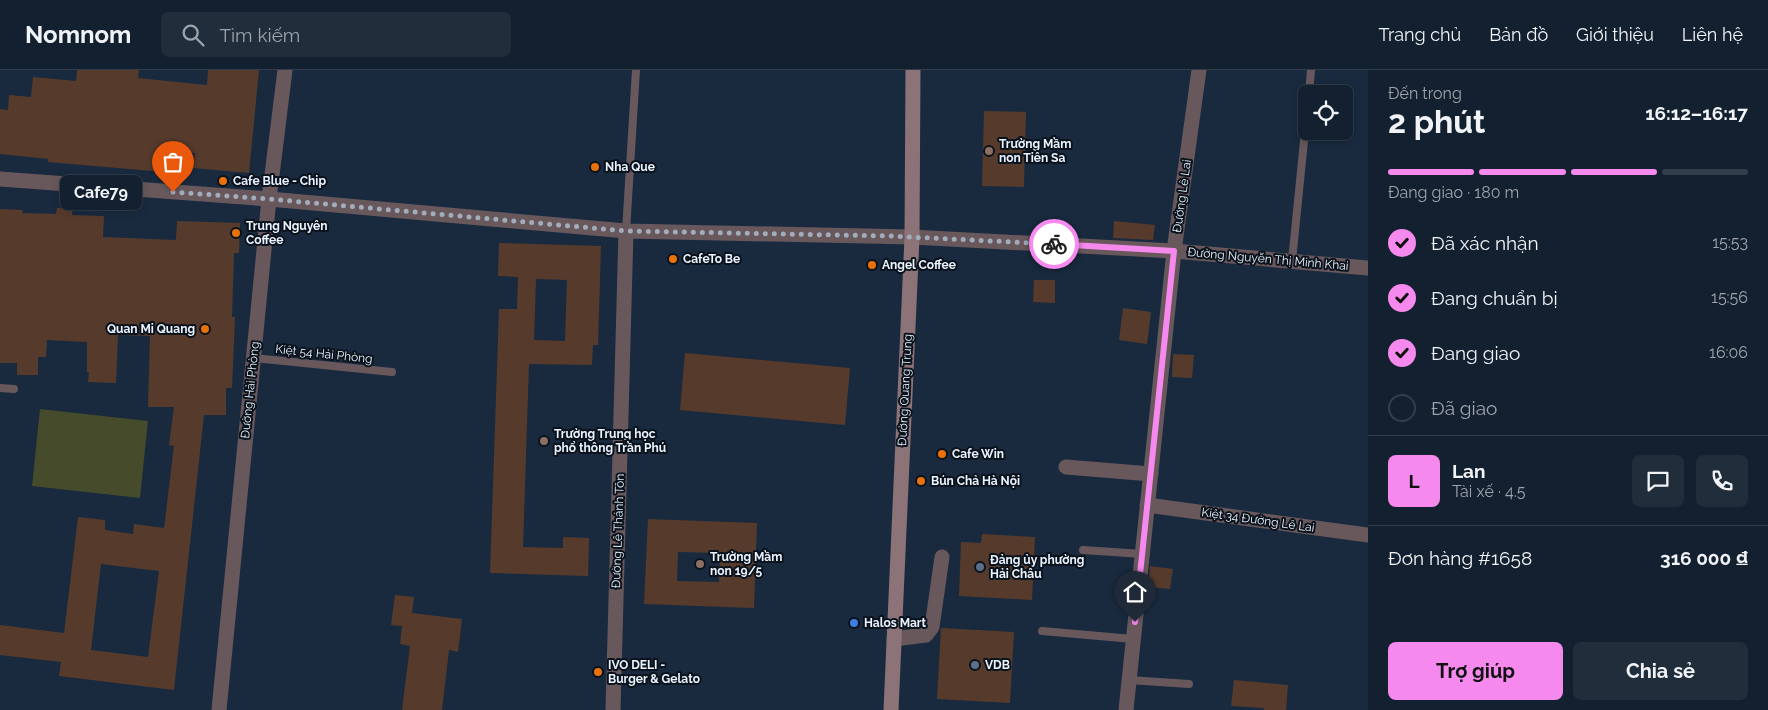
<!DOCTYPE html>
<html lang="vi">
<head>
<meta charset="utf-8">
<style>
	body { margin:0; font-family:Raleway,sans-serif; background:#202d3b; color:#f1f3f6; height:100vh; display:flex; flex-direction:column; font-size:19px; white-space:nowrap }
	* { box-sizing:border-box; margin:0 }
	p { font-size:16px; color:#9da3aa }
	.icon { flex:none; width:28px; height:28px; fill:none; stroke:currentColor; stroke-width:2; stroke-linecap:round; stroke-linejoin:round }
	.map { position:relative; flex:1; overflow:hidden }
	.drawer { display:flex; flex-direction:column; background:#13202f; width:400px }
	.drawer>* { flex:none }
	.tools { position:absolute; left:1298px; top:15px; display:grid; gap:10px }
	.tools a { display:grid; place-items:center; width:55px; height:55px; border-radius:8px; background:#13202f; box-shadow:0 2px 8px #0003,0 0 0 1px #323e4b; font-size:25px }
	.pin { position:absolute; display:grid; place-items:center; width:42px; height:42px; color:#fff; margin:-51px -21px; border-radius:50% 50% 50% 0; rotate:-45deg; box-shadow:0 0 5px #0007 }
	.pin .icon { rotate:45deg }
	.courier { position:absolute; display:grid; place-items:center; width:50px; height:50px; margin:-25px; border:4px solid #f689ed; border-radius:50%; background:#fff; color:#222; box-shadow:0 1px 6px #0007 }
	.bubble { position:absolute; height:35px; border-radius:8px; background:#13202f; box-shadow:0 2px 8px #0003,0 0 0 1px #323e4b; font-size:16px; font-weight:700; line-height:35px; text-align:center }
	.headline em { font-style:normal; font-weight:700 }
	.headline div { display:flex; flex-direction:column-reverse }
	.headline { display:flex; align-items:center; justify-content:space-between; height:85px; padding:0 20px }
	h1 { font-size:32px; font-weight:700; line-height:38px }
	.bar { display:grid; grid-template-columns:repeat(4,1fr); gap:8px 5px; align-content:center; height:60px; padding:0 20px }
	.bar i { height:6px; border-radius:4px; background:#323e4b }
	.bar .active { background:#f689ed }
	.bar p { grid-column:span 4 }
	.line { display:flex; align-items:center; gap:12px; padding:0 20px; border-top:1px solid #323e4b }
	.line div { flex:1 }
	.round { display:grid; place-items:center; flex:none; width:52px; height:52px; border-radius:8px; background:#202d3b }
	ol { padding:0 20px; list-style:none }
	li { display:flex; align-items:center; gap:15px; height:55px }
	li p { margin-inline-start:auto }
	li .icon { padding:5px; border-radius:50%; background:#f689ed; color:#111; stroke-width:4 }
	li:last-child { color:#9da3aa }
	li i { width:28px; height:28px; border:2px solid #323e4b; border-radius:50% }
	.primary-button { display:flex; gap:10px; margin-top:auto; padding:10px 20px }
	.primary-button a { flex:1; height:58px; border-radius:8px; background:#f689ed; color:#111; font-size:20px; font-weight:700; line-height:58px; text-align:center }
	.primary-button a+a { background:#202d3b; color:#f1f3f6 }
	header { display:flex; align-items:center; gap:30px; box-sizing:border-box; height:70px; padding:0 25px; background:#13202f; border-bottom:1px solid #323e4b }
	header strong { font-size:24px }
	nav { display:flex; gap:28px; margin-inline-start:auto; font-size:18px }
	.search { width:350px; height:45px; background:#202d3b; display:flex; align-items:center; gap:12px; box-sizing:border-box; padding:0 18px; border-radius:8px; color:#9da3aa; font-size:19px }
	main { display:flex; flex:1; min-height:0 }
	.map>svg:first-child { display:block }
	.green { fill:#454b2b }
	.building { fill:#563b2c; fill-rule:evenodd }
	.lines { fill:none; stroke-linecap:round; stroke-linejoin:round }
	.service { stroke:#68585c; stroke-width:8 }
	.minor { stroke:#68585c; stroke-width:15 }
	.tertiary { stroke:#68585c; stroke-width:15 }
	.secondary { stroke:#8b7378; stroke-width:15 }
	.done { stroke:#a1adbc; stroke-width:5; stroke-dasharray:0 9 }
	.route { stroke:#f689ed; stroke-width:6 }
	.education-dot { fill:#8d6e63; stroke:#0a121b; stroke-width:2 }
	.food-dot { fill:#e8710a; stroke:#0a121b; stroke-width:2 }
	.service-dot { fill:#5c6f8a; stroke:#0a121b; stroke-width:2 }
	.shop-dot { fill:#3f7fe0; stroke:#0a121b; stroke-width:2 }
	.labels { text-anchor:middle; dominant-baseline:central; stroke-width:4; stroke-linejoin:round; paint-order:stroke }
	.poi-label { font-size:12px; font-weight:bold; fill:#eaf3ff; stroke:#0a121b; text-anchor:start }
	.street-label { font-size:12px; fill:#eaf3ff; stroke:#0a121b }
</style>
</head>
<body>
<header>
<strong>Nomnom</strong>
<div class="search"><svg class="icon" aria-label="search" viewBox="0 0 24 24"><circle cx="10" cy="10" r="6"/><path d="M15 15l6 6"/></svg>Tìm kiếm</div>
<nav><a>Trang chủ</a><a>Bản đồ</a><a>Giới thiệu</a><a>Liên hệ</a></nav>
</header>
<main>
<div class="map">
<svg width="1368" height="640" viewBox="0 0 1368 640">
	<rect width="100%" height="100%" fill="#192a3f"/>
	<polygon class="green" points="40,339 148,351 140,428 32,416"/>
	<g class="building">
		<polygon points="77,0 139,0 138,8 207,15 208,0 259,0 249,103 193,98 195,83 166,81 164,102 48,92 48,89 0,84 0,39 8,40 9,25 31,27 33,7 76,11"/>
		<polygon points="984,41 1026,42 1024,117 982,116"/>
		<path d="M57 138H73L72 145 104 146 103 167 176 170 177 151 240 153 239 183H234L232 247H235L232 318H226V345H204L174 620 59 606 61 592 0 585V555L64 563 78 447 105 450V460L133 464 134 454 164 458 174 376 169 375 174 337H148L150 266 118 265 116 313 88 312 89 302H87V272L47 270 46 287H38V305H17V293H0V139L23 140 22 143 56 144ZM101 494 159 501 148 587 91 580Z"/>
		<polygon points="1114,151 1155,155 1153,170 1113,168"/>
		<path d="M499 173 601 176 598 275H593L592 295 529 294 523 477 563 478V467L589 468 588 506 490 503 499 239H517L518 207 498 206ZM536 209 567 210 565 271 534 270Z"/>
		<polygon points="1034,210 1055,210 1055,233 1033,232"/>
		<polygon points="1123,238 1151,242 1147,274 1119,270"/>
		<polygon points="685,283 850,298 845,355 680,340"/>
		<polygon points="1173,284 1194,285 1192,308 1172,307"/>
		<path d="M648 449 757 453 754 538 644 534ZM678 482 720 483 719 512 677 511Z"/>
		<polygon points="982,464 1035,467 1032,530 959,526 961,472 981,473"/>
		<polygon points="1150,496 1173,499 1170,519 1148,517"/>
		<polygon points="395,525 414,527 412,543 462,549 458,582 449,580 442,640 402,640 410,576 400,574 402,556 391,555"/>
		<polygon points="941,558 1014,562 1010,633 937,629"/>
		<polygon points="1234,610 1288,615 1286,640 1264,640 1264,638 1231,636"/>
	</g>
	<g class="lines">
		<g class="service">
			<polyline points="1309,24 1311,0"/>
			<polyline points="626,161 636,0"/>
			<polyline points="1292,191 1306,51"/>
			<polyline points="253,288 392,302"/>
			<polyline points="0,318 14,319"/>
			<polyline points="1083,480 1142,484"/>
			<polyline points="1042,561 1133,569"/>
			<polyline points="1129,610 1189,614"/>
		</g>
		<g class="minor">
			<polyline points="0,109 269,129 626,161 912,167 1174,181 1368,198"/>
			<polyline points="1066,397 1151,404"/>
			<polyline points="1147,435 1368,465"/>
			<polyline points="894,569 926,565 932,557 942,487"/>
			<polyline points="613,640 626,161"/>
			<polyline points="1126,640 1174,181 1199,0"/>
		</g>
		<polyline class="tertiary" points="219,640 269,129 285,0"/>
		<polyline class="secondary" points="891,640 912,167 913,0"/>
	</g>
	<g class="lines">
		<polyline class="done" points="173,122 269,129 626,161 890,166 1054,174"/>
		<polyline class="route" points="1054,174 1174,181 1135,552"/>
	</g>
	<g class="education-dot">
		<circle cx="989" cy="81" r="5"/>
		<circle cx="544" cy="371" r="5"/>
		<circle cx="700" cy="494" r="5"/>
	</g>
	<g class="food-dot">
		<circle cx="595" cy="97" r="5"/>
		<circle cx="223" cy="111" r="5"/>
		<circle cx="236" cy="163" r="5"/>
		<circle cx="673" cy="189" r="5"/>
		<circle cx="872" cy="195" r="5"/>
		<circle cx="205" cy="259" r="5"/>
		<circle cx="942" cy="384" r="5"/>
		<circle cx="921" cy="411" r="5"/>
		<circle cx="598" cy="602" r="5"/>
	</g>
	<g class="service-dot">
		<circle cx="980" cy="497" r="5"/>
		<circle cx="975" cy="595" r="5"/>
	</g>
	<circle class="shop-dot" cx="854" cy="553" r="5"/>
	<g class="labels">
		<g class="poi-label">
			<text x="999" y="74">Trường Mầm<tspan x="999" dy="14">non Tiên Sa</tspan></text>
			<text x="605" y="97">Nha Que</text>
			<text x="233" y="111">Cafe Blue - Chip</text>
			<text x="246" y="156">Trung Nguyên<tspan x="246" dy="14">Coffee</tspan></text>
			<text x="683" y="189">CafeTo Be</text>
			<text x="882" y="195">Angel Coffee</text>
			<text x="195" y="259" text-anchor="end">Quan Mi Quang</text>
			<text x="554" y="364">Trường Trung học<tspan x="554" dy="14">phổ thông Trần Phú</tspan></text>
			<text x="952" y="384">Cafe Win</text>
			<text x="931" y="411">Bún Chả Hà Nội</text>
			<text x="710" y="487">Trường Mầm<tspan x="710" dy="14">non 19/5</tspan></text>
			<text x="990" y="490">Đảng ủy phường<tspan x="990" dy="14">Hải Châu</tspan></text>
			<text x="864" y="553">Halos Mart</text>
			<text x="608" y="595">IVO DELI -<tspan x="608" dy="14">Burger &amp; Gelato</tspan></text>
			<text x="985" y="595">VDB</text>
		</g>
		<g class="street-label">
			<text transform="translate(1182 126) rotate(-82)">Đường Lê Lai</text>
			<text transform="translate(1268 189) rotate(5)">Đường Nguyễn Thị Minh Khai</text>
			<text transform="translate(324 284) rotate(6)">Kiệt 54 Hải Phòng</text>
			<text transform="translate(250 320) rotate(-84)">Đường Hải Phòng</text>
			<text transform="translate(905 320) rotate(-87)">Đường Quang Trung</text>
			<text transform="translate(1258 450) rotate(8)">Kiệt 34 Đường Lê Lai</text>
			<text transform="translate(618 461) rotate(-88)">Đường Lê Thánh Tôn</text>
		</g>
	</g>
</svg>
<div class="tools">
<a><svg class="icon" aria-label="locate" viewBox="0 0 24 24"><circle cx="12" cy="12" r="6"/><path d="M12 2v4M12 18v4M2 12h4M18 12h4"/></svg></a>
</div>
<div class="pin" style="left:173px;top:122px;background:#ea580c"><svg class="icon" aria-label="bag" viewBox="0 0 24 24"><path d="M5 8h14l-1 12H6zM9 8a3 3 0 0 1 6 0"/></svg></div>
<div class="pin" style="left:1135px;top:552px;background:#1f2937"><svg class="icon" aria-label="home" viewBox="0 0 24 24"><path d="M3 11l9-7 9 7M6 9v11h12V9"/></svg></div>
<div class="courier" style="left:1054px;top:174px"><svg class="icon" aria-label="bike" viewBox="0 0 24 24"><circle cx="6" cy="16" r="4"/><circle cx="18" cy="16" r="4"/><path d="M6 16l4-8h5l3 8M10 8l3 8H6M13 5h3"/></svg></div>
<div class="bubble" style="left:60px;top:105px;width:82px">Cafe79</div>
</div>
<section class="drawer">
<div class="headline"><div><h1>2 phút</h1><p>Đến trong</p></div><em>16:12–16:17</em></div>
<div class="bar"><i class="active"></i><i class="active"></i><i class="active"></i><i></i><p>Đang giao · 180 m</p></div>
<ol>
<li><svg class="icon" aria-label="check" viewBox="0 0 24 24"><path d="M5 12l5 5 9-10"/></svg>Đã xác nhận<p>15:53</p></li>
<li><svg class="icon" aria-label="check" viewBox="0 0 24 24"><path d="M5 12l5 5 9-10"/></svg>Đang chuẩn bị<p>15:56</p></li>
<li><svg class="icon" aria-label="check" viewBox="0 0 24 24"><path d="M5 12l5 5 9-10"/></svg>Đang giao<p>16:06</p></li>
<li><i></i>Đã giao</li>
</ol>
<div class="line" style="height:90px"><b class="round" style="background:#f689ed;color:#111">L</b><div><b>Lan</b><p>Tài xế · 4.5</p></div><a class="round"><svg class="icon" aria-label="chat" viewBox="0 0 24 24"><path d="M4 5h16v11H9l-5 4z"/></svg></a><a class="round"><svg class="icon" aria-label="phone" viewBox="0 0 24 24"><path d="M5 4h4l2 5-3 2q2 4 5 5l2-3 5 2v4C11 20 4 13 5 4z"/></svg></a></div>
<div class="line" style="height:65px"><div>Đơn hàng #1658</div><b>316 000 ₫</b></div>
<div class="primary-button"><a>Trợ giúp</a><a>Chia sẻ</a></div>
</section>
</main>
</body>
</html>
